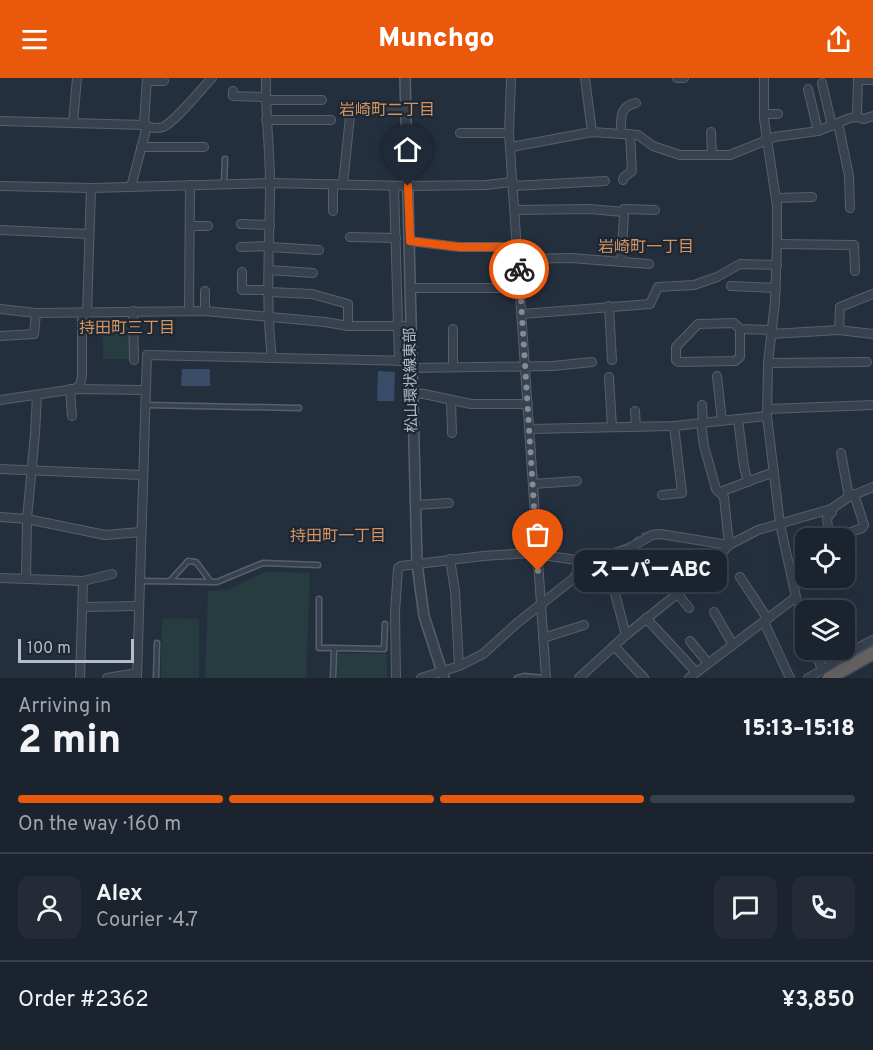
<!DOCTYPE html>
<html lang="en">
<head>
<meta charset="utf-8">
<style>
	body { margin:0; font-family:Overpass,"Noto Sans JP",sans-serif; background:#242b36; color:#f1f3f6; height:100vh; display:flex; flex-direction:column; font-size:22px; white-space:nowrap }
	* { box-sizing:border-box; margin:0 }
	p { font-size:20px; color:#a0a4aa }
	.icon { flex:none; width:33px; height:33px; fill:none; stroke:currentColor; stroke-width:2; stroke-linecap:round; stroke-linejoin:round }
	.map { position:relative; height:600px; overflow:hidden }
	.drawer { display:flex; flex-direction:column; background:#1b232e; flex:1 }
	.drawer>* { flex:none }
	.fabs { position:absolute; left:795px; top:450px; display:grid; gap:12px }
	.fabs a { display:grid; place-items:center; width:60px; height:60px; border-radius:12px; background:#1b232e; box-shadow:0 6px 24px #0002,0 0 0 2px #39404a; font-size:30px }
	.scale { position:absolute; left:18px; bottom:15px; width:116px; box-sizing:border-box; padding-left:6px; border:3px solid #b4bcc9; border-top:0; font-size:16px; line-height:21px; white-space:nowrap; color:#b4bcc9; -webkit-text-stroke:4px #1d2633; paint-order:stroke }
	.pin { position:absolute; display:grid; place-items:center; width:51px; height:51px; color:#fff; margin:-62px -26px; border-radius:50% 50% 50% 0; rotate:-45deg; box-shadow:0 0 6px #0007 }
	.pin .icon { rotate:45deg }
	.courier { position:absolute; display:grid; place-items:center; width:60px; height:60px; margin:-30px; border:4px solid #ea580c; border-radius:50%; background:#fff; color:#222; box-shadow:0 2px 8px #0007 }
	.bubble { position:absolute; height:42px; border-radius:12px; background:#1b232e; box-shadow:0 6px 24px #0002,0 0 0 2px #39404a; font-size:20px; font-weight:800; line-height:42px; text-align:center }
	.summary em { font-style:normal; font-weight:800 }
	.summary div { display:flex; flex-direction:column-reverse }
	.summary { display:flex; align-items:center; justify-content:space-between; height:102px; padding:0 18px }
	h1 { font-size:39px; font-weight:800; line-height:45px }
	.bar { display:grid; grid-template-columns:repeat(4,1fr); gap:9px 6px; align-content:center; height:72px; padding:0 18px }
	.bar i { height:8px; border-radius:4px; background:#39404a }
	.bar .current { background:#ea580c }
	.bar p { grid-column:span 4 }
	.line { display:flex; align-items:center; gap:15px; padding:0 18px; border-top:2px solid #39404a }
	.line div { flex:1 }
	.round { display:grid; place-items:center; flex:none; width:63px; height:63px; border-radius:12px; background:#242b36 }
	header { display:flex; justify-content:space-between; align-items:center; height:78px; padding:0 18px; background:#ea580c; color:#fff; font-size:27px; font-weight:800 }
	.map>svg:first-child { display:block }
	.green { fill:#263c3f }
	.water { fill:#394c67 }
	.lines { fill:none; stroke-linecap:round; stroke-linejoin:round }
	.stream { stroke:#394c67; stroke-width:2 }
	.service-casing { stroke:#565f6c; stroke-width:7 }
	.minor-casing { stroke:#565f6c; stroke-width:10 }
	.tertiary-casing { stroke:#565f6c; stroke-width:12 }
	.trunk-casing { stroke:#434c59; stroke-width:15 }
	.service { stroke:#38414e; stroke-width:4 }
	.minor { stroke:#38414e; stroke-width:8 }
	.tertiary { stroke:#38414e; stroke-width:9 }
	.trunk { stroke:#656462; stroke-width:12 }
	.done { stroke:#828b98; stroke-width:6; stroke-dasharray:0 10.8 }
	.route { stroke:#ea580c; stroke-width:8 }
	.labels { text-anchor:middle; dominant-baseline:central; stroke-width:4.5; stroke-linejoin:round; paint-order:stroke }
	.street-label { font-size:15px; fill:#b4bcc9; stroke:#1d2633 }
	.neighbourhood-label { font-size:16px; fill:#d59563; stroke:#1d2633 }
</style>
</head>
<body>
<header><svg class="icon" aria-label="menu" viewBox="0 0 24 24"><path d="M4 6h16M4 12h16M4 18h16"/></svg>Munchgo<svg class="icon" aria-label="share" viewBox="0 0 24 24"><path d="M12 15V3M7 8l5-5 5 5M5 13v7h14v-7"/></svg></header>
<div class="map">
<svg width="873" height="600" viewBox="0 0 873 600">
	<rect width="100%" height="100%" fill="#242f3e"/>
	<g class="green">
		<polygon points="102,237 120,237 120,248 132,248 133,281 103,281"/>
		<polygon points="264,494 310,495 306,600 205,600 208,513 228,512"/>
		<polygon points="162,540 199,541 199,600 161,600"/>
		<polygon points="337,575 387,576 387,600 337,600"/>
	</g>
	<g class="water">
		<polygon points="182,291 210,291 210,308 181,308"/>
		<polygon points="378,293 395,294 394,323 377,323"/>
	</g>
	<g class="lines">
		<g class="stream">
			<polyline points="534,361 535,374"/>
			<polyline points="535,381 536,385"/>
			<polyline points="536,391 537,401"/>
			<polyline points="537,409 538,422"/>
			<polyline points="538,426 539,445"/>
			<polyline points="642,456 654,453"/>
			<polyline points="634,462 638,459"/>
			<polyline points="620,469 629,465"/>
			<polyline points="541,471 551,475"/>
			<polyline points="578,478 601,473"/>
		</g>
		<g class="service-casing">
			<g id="service">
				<polyline points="224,105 225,81"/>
				<polyline points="146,327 299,330"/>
				<polyline points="140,503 217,504 263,485 318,487"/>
				<polyline points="170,503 188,483 196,484 211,504"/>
				<polyline points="319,521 319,570 335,570"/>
				<polyline points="156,600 157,565"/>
				<polyline points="333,600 334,572 335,570 384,571 385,546"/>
				<polyline points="517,600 524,598 544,600"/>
			</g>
		</g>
		<g class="minor-casing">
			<g id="minor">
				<path d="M266 0C265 35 270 70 270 105 270 163 265 222 272 280"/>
				<polyline points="511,0 509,55 546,600"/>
				<polyline points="585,0 592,54"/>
				<polyline points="677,0 684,0"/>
				<polyline points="764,0 764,41 777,128 777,166 775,224 768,285 767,338 780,446 796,519 806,546"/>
				<polyline points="858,2 873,2"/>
				<polyline points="147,3 164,3"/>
				<polyline points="822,5 832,48"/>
				<polyline points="808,11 818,53"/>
				<polyline points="233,13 233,18 265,19"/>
				<polyline points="265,22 322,22"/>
				<polyline points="764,36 778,36"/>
				<polyline points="857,39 858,0"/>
				<polyline points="266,42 331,42"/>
				<path d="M0 43 144 47C150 50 156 51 163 49 176 43 201 11 212 0"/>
				<polyline points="73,45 77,0"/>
				<polyline points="838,45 849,98 850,130"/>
				<polyline points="144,47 147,0"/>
				<polyline points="711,54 712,77"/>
				<polyline points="460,55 509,55"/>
				<path d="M621 56C621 41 619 28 636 25"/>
				<polyline points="141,69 204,69"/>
				<polyline points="511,69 592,54 638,57 653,68 680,77 730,77 774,59 818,53 850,40 857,39 864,41 873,38"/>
				<polyline points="623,102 624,99 632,93 630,56"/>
				<polyline points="333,106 333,133"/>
				<polyline points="343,106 351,29 406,32"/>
				<polyline points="0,108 91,110 270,105 408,108 486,107 513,104"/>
				<polyline points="394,108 399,283"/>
				<polyline points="513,108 605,103"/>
				<polyline points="131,109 147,48"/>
				<polyline points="776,120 812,119"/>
				<polyline points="515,132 590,131 623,134 624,138 621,184"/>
				<polyline points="623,134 624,131 655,132"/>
				<polyline points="241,146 270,147"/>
				<polyline points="191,148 208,148"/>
				<polyline points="0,152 88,156"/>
				<polyline points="350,159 396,160"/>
				<polyline points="410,163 459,169 518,169"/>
				<polyline points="777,166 854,167 855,193"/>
				<polyline points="241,169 270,168"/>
				<polyline points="270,169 319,172"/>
				<polyline points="518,181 571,180 649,186"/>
				<polyline points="269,192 313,195"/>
				<polyline points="242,194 242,212 269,212"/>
				<polyline points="731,208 776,210"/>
				<polyline points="410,210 520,210"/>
				<polyline points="205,213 205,233"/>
				<polyline points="269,214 312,216 348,226 348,248"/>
				<polyline points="609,228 612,282"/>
				<polyline points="0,231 36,235 205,233 325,244 348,248 411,248"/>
				<polyline points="189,232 190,107"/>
				<polyline points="133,233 134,282"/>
				<polyline points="87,236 91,110"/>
				<polyline points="522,236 650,226 658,209 694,207 717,199 740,186 777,187"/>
				<polyline points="740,251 740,279 735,283 678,284 676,282 676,269 698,246 734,245 740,251 771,252"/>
				<polyline points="839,252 840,229 873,216"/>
				<polyline points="771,256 839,252 873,256"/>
				<polyline points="0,258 34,256 36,235"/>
				<polyline points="768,285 867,284"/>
				<polyline points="453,289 453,251"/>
				<polyline points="412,290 553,288 592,284"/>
				<polyline points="717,298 722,343"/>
				<polyline points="609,299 612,349"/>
				<polyline points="70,311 72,338"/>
				<polyline points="75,311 80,307 82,298 82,235"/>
				<polyline points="412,315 424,316 471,326 528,326"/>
				<polyline points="0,322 75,311 145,312"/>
				<polyline points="451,322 452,355"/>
				<polyline points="702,327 703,345"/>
				<polyline points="768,331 873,327"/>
				<polyline points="635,333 636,349"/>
				<polyline points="738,341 744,389 748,404"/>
				<polyline points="701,345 704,368 716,411 724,419 729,467"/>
				<polyline points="529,351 674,348 767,338"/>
				<polyline points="841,375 849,419"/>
				<polyline points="0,391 142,397"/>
				<polyline points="533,406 577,403"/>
				<polyline points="720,414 774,394"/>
				<polyline points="662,417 682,415 674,348"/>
				<polyline points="415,427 449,425"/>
				<polyline points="0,439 27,441 105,457 141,454"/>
				<polyline points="851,454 862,450 864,447 854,416"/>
				<polyline points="829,460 827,440 832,434 831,431"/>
				<polyline points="605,478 626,557"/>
				<polyline points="450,481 455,513 459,588"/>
				<polyline points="672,497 677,515 689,530"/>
				<polyline points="740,499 767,540"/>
				<polyline points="792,499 806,491"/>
				<polyline points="0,500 83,503 112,496"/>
				<polyline points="26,501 27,441 35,356 37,317"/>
				<polyline points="83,529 139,528"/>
				<polyline points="714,534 733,567"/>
				<polyline points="646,540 696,594"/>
				<polyline points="764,544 790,600"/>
				<polyline points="543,560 584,547"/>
				<polyline points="690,563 708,585"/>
				<polyline points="614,568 644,600"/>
				<polyline points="822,592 846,576 873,562"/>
				<polyline points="80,600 83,503"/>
				<polyline points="107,600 137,595"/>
				<polyline points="137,600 147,277 412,283"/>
				<polyline points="396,600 395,534 398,490 401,488 483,478 529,475 583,483 628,471 652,457 660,456 729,467"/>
				<polyline points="421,600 459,588 483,576 516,546 574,500 583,483"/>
				<polyline points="579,600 626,557 707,492 729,467 758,452 831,431 849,419 873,409"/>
				<polyline points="689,600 796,519"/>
				<polyline points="808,600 822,592 815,572"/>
			</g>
		</g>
		<g class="tertiary-casing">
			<polyline id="tertiary" points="405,0 417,486 424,538 444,600"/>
		</g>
		<g class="trunk-casing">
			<polyline id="trunk" points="829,600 873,575"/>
		</g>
		<use href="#service" class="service"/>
		<use href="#minor" class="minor"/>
		<use href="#tertiary" class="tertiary"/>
		<use href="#trunk" class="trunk"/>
	</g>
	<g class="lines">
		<polyline class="done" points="519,191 538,493"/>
		<polyline class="route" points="408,108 410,163 459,169 518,169 519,191"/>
	</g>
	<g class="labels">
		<g class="street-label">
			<text transform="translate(412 302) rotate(-91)">松山環状線東部</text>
		</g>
		<g class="neighbourhood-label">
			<text x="387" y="33">岩崎町二丁目</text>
			<text x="646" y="170">岩崎町一丁目</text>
			<text x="127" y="251">持田町三丁目</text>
			<text x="338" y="459">持田町一丁目</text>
		</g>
	</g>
</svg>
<div class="fabs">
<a><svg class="icon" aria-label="locate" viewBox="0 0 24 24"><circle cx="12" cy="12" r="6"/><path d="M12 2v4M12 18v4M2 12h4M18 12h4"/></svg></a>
<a><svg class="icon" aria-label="layers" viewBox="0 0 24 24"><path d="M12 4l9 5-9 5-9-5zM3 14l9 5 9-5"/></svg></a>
</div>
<div class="scale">100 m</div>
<div class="pin" style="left:538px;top:493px;background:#ea580c"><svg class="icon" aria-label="bag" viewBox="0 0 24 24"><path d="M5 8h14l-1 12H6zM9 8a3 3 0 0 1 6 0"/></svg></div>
<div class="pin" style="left:408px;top:108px;background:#1f2937"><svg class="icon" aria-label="home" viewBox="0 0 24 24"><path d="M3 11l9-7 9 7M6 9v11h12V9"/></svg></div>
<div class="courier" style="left:519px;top:191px"><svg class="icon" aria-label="bike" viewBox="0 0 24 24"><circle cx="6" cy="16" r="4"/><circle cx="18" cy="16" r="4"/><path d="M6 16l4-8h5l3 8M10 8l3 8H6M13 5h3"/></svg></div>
<div class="bubble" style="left:574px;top:472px;width:153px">スーパーABC</div>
</div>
<section class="drawer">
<div class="summary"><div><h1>2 min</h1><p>Arriving in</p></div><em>15:13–15:18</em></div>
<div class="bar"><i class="current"></i><i class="current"></i><i class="current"></i><i></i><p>On the way · 160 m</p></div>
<div class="line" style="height:108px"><a class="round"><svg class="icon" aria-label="person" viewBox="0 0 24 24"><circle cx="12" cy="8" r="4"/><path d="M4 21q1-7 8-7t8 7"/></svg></a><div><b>Alex</b><p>Courier · 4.7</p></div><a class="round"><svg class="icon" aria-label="chat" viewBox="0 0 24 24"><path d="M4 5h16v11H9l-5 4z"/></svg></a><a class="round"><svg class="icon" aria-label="phone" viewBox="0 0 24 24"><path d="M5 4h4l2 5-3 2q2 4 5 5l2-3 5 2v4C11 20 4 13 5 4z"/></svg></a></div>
<div class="line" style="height:78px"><div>Order #2362</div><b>¥3,850</b></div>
</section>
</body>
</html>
